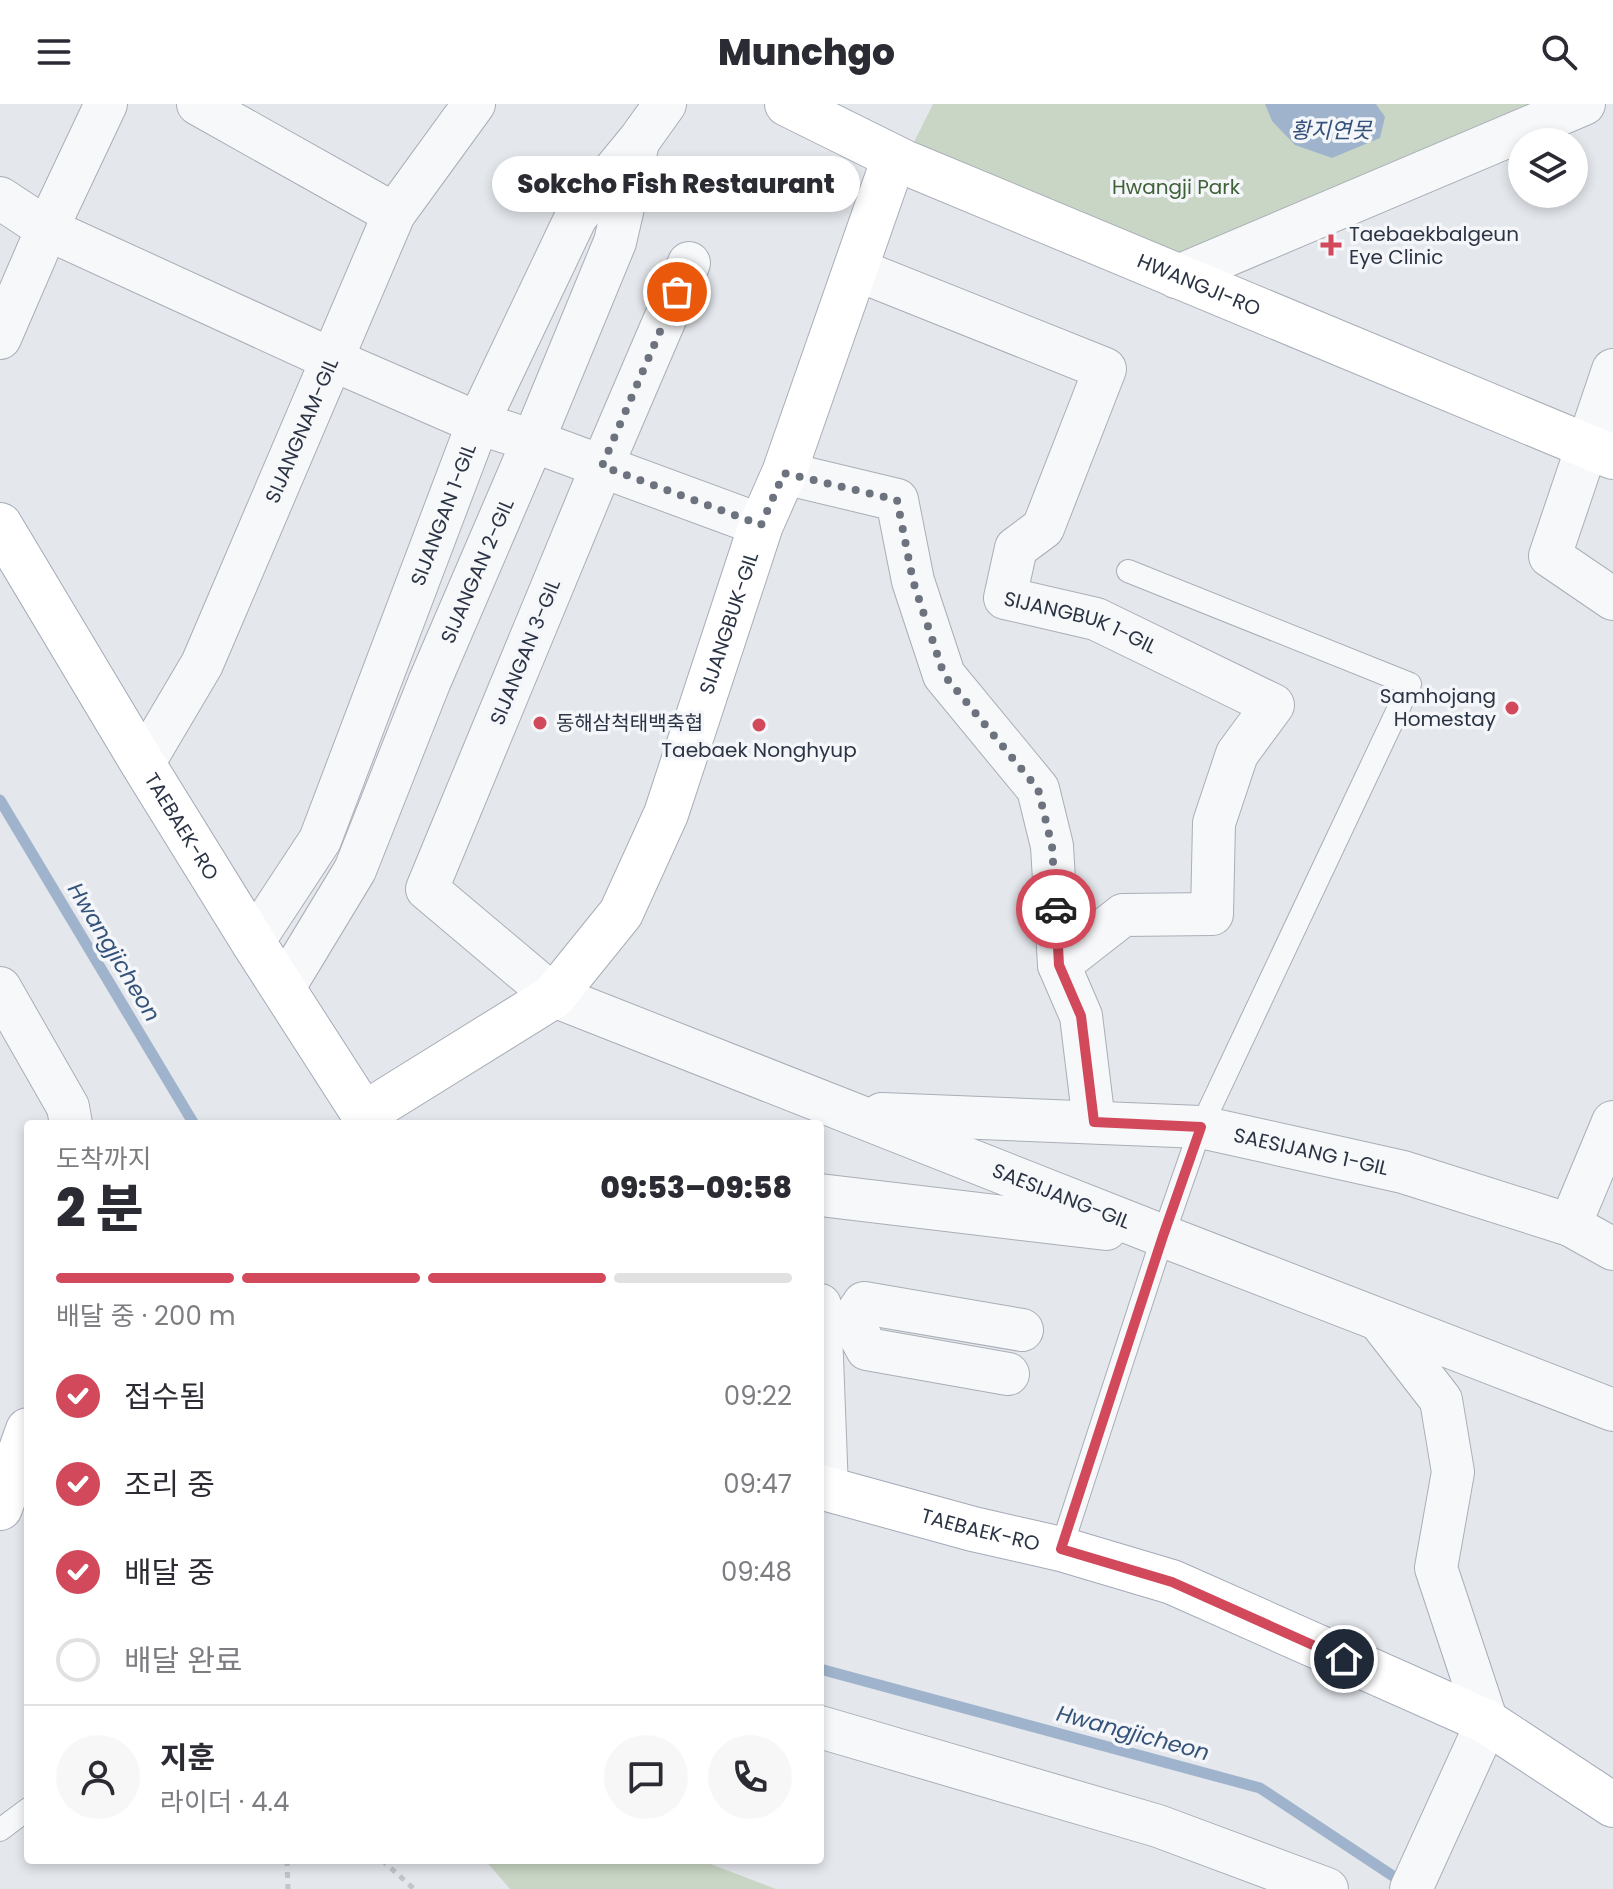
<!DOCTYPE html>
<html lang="ko">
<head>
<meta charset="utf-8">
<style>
	body { margin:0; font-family:Poppins,"Noto Sans KR",sans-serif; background:#f7f7f7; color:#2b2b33; height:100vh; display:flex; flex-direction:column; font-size:30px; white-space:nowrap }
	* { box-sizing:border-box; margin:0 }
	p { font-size:26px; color:#7c7c81 }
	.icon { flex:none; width:44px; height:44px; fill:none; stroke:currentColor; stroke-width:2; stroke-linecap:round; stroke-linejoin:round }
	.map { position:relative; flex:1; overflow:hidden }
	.panel { position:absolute; left:24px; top:1016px; width:800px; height:744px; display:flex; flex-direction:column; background:#fff; border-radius:8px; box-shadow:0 4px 12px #0003 }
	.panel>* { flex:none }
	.controls { position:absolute; left:1508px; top:24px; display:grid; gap:16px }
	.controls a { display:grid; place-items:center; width:80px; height:80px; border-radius:50%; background:#fff; box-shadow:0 4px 12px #0003; font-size:40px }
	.pin { position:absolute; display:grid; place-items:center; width:68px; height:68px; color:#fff; margin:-34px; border:4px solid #fff; border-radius:50%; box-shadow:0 2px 8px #0007 }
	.courier { position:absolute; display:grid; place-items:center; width:80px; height:80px; margin:-40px; border:6px solid #d1495b; border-radius:50%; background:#fff; color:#222; box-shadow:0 2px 10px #0007 }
	.bubble { position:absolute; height:56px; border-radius:28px; background:#fff; box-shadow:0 4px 12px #0003; font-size:26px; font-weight:800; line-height:56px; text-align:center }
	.summary em { font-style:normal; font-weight:800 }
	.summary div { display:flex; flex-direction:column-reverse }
	.summary { display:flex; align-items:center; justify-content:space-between; height:136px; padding:0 32px }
	h1 { font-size:52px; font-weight:800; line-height:60px }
	.bar { display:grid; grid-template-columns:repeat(4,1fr); gap:12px 8px; align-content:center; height:96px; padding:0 32px }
	.bar i { height:10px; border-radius:6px; background:#e1e1e2 }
	.bar .active { background:#d1495b }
	.bar p { grid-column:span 4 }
	.line { display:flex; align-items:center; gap:20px; padding:0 32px; border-top:2px solid #e1e1e2 }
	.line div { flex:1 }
	.round { display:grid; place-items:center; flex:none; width:84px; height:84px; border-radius:42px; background:#f7f7f7 }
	ol { padding:0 32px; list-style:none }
	li { display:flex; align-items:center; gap:24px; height:88px }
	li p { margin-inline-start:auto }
	li .icon { padding:8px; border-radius:50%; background:#d1495b; color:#fff; stroke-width:4 }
	li:last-child { color:#7c7c81 }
	li i { width:44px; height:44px; border:4px solid #e1e1e2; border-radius:50% }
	header { display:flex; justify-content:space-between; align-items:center; height:104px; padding:0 32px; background:#fff; font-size:36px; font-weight:800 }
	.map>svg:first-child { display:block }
	.green { fill:#c9d6c5 }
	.water { fill:#9fb4cc }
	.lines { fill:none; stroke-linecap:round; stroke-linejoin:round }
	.stream { stroke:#9fb4cc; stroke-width:11 }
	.lane-casing { stroke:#a9aeb7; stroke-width:24 }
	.street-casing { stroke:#a9aeb7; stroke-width:44 }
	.secondary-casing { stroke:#a9aeb7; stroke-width:46 }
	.primary-casing { stroke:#a3abb8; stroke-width:46 }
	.path { stroke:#c2c5cb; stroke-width:5; stroke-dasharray:6 6; stroke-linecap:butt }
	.lane { stroke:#f7f8fa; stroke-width:22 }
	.street { stroke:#f7f8fa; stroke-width:42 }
	.secondary { stroke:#fff; stroke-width:44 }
	.primary { stroke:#fff; stroke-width:44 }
	.done { stroke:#6c737f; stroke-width:8; stroke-dasharray:0 14.4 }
	.route { stroke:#d1495b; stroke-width:10 }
	.poi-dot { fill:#d1495b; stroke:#f4f6f9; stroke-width:3 }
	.labels { text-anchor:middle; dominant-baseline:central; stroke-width:7; stroke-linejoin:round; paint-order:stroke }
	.park-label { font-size:20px; fill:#3f6138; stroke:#f4f6f9 }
	.poi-label { font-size:20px; fill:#2b3445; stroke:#f4f6f9; text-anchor:start }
	.street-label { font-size:20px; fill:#2b3445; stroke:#f4f6f9 }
	.water-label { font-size:22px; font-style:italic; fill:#34527a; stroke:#f4f6f9 }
</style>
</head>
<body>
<header><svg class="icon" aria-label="menu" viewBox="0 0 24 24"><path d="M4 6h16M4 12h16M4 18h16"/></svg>Munchgo<svg class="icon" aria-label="search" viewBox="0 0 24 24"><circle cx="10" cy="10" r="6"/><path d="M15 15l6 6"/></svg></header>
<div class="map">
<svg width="1613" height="1785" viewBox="0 0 1613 1785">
	<rect width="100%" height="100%" fill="#e4e7ec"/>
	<g class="green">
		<polygon points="933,0 1563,0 1176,173 904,58"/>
		<polygon points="485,1756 700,1756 776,1785 510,1785"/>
	</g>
	<polygon class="water" points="1265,0 1376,0 1385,13 1380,34 1332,54 1295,41 1272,17"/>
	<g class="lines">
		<g class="stream">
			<polyline points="0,696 194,1020"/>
			<polyline points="820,1565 1260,1684 1405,1780"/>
		</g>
		<g class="lane-casing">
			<g id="lane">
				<polyline points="1061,1445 1163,1132 1201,1023 1410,580 1128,467"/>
				<polyline points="0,1726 28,1705"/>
			</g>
		</g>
		<g class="street-casing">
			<g id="street">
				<polyline points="198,0 394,110"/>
				<polyline points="0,94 47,125 333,256 478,319 533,337 761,421"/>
				<path id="s1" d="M689 159 602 362 427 785 554 892 1163 1132 1613 1306"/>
				<path id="s2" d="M855 165 1105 265 1043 424 1016 444 1005 494 1096 515 1273 601 1237 650 1214 719 1212 810 1123 811 1059 861"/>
				<polyline points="1176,173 1584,0"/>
				<polyline points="0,234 47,125 106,0"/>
				<polyline points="1613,266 1550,452 1613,495"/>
				<polyline points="784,369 897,396 913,477 944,571 1038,685 1052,742 1059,861 1081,912 1094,1018"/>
				<path id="s3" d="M143 660 202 560 394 110 474 0"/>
				<path id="s4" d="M253 838 320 736 478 319 576 113 640 35 665 0"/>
				<polyline points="0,884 68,1003 71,1020"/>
				<path id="s5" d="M283 885 355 766 429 579 533 337 615 138 637 43"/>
				<path id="s6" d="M882 1010 1201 1023 1403 1068 1570 1121 1613 1145"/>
				<polyline points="820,1091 1106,1125"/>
				<polyline points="1570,1121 1613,1018"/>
				<polyline points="820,1201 827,1385"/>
				<polyline points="1379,1216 1441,1296 1453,1368 1436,1464 1487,1618 1411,1785"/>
				<polyline points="852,1217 867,1245 1008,1270"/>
				<polyline points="822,1220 852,1217 864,1199 1022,1226"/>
				<polyline points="820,1623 1158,1722 1327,1785"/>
			</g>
		</g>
		<g class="secondary-casing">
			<g id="secondary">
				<path id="s7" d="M787 0 904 58 1613 353"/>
				<path id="s8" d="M364 1010 554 892 621 809 666 710 761 421 784 369 894 54"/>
			</g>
		</g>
		<g class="primary-casing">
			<g id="primary">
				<path id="s9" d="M0 421 143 660 253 838 370 1020"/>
				<path id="s10" d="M820 1383 973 1425 1061 1445 1172 1478 1487 1618 1613 1701"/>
				<polyline points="0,1404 28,1326"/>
			</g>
		</g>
		<g class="path">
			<polyline points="287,1756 288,1785"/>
			<polyline points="382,1756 414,1785"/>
		</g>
		<use href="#lane" class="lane"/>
		<use href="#street" class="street"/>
		<use href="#secondary" class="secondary"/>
		<use href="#primary" class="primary"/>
	</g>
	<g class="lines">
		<polyline class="done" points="677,188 602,362 761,421 784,369 897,396 913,477 944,571 1038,685 1052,742 1056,805"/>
		<polyline class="route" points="1056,805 1059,861 1081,912 1094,1018 1201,1023 1163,1132 1061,1445 1172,1478 1344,1555"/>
	</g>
	<g class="poi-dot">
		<path d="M1327 129h8v8h8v8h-8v8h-8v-8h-8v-8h8z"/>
		<circle cx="1512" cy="604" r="8"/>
		<circle cx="540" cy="619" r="8"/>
		<circle cx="759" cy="621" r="8"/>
	</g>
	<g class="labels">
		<g class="park-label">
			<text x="1176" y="83">Hwangji Park</text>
		</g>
		<g class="poi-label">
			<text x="1349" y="130">Taebaekbalgeun<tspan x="1349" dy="23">Eye Clinic</tspan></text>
			<text x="1496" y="592" text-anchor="end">Samhojang<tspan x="1496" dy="23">Homestay</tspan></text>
			<text x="556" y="619">동해삼척태백축협</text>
			<text x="759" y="646" text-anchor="middle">Taebaek Nonghyup</text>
		</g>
		<g class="street-label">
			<text stroke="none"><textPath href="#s7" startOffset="450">HWANGJI-RO</textPath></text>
			<text stroke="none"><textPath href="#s3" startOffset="370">SIJANGNAM-GIL</textPath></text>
			<text stroke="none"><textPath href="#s4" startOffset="470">SIJANGAN 1-GIL</textPath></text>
			<text stroke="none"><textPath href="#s5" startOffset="462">SIJANGAN 2-GIL</textPath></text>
			<text stroke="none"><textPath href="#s2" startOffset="604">SIJANGBUK 1-GIL</textPath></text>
			<text stroke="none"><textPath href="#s8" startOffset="640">SIJANGBUK-GIL</textPath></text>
			<text transform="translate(525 548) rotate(-68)">SIJANGAN 3-GIL</text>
			<text stroke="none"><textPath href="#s9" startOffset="352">TAEBAEK-RO</textPath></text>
			<text stroke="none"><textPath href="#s6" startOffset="432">SAESIJANG 1-GIL</textPath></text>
			<text stroke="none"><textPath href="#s1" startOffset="1390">SAESIJANG-GIL</textPath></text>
			<text stroke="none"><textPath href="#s10" startOffset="166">TAEBAEK-RO</textPath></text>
		</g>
		<g class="water-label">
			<text x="1331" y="26">황지연못</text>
			<text transform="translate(114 848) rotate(59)">Hwangjicheon</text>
			<text transform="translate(1133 1629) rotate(15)">Hwangjicheon</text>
		</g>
	</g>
</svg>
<div class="controls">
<a><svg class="icon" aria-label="layers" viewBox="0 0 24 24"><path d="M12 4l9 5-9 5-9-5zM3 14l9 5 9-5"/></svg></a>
</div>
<div class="pin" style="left:677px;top:188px;background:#ea580c"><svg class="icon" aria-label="bag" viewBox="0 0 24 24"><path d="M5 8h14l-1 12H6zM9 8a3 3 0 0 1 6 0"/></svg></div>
<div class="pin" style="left:1344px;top:1555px;background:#1f2937"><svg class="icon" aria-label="home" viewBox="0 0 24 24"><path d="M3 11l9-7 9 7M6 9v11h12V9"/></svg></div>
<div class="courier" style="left:1056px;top:805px"><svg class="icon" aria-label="car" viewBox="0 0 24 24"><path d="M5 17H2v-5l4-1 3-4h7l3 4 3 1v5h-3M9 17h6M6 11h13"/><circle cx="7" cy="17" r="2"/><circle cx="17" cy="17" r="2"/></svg></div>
<div class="bubble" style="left:492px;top:52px;width:368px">Sokcho Fish Restaurant</div>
<section class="panel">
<div class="summary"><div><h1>2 분</h1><p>도착까지</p></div><em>09:53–09:58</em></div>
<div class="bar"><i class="active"></i><i class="active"></i><i class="active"></i><i></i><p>배달 중 · 200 m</p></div>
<ol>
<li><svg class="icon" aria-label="check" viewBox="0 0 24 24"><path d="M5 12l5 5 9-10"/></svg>접수됨<p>09:22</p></li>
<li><svg class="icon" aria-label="check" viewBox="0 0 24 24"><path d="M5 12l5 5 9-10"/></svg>조리 중<p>09:47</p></li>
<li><svg class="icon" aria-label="check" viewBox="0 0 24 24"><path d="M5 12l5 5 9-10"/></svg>배달 중<p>09:48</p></li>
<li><i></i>배달 완료</li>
</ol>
<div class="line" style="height:144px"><a class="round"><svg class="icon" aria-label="person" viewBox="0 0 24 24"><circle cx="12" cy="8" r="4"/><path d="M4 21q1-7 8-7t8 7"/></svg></a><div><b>지훈</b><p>라이더 · 4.4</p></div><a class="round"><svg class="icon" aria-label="chat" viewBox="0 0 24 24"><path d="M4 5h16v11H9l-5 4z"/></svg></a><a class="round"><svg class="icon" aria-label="phone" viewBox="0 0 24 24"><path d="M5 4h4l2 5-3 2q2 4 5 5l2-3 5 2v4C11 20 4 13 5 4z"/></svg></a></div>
</section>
</div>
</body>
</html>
